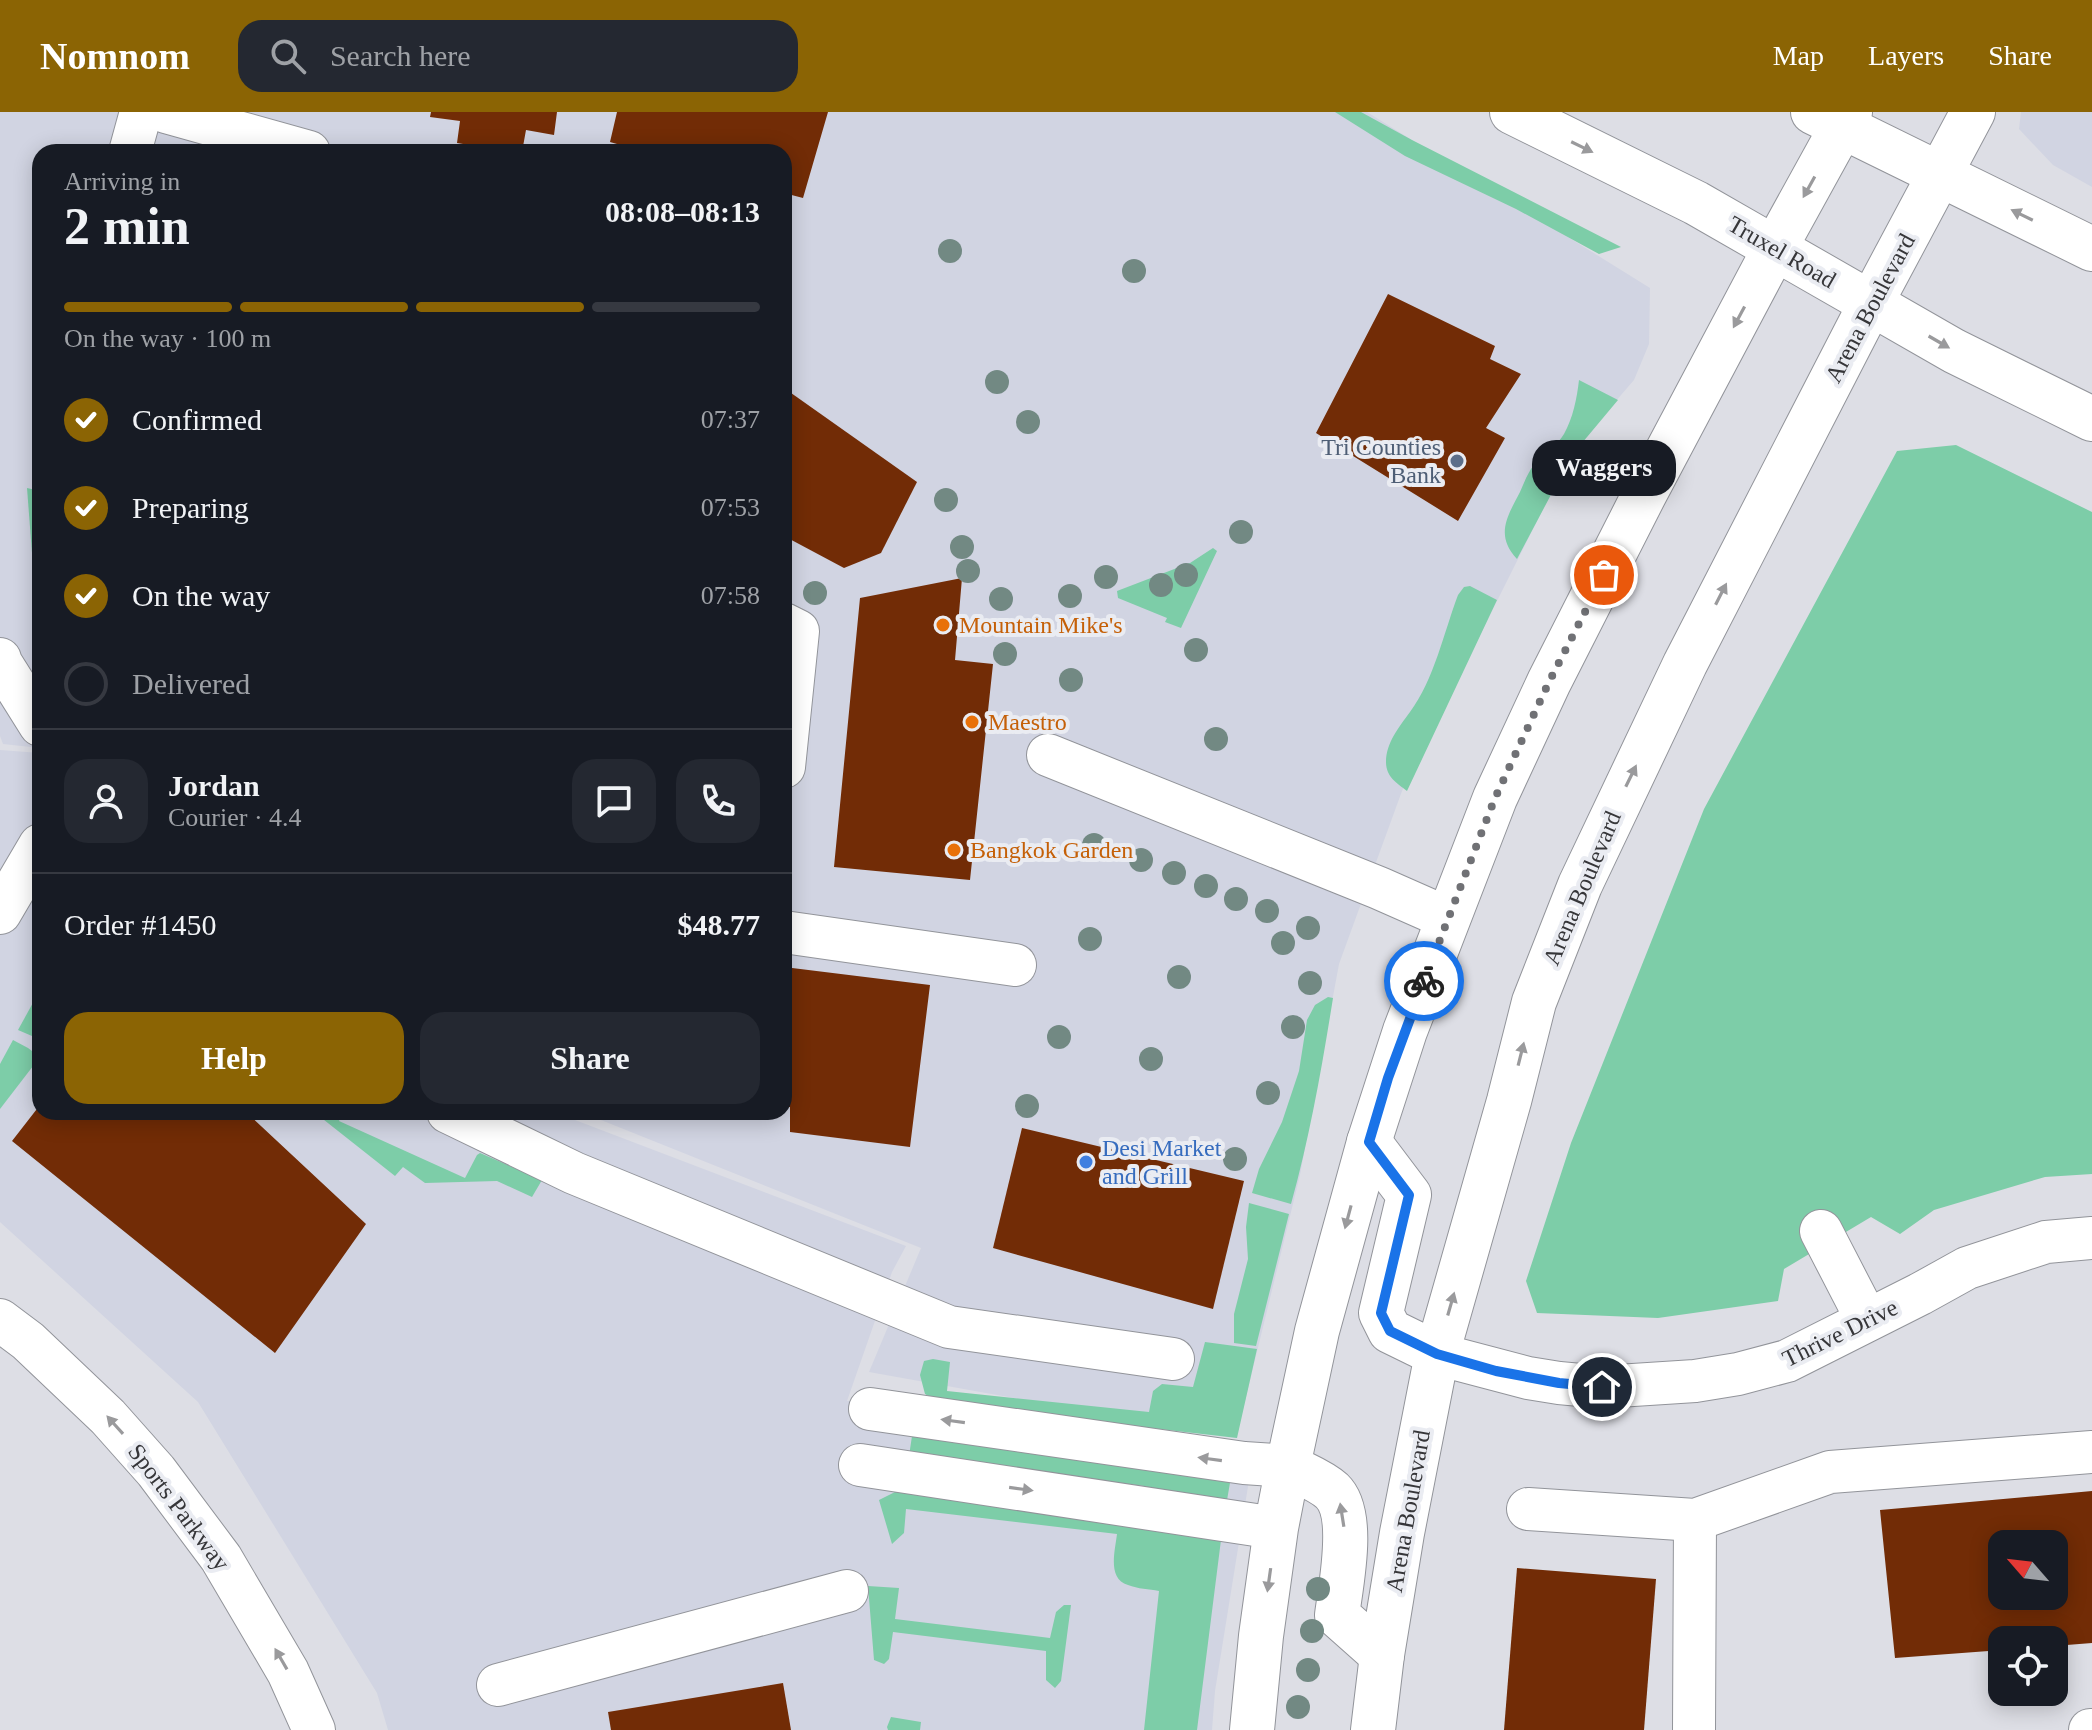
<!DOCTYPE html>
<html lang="en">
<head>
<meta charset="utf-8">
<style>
	body { margin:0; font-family:"Times New Roman",serif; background:#242831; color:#f1f3f6; height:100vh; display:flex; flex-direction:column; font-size:30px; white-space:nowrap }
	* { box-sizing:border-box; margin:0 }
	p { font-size:26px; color:#9ea1a6 }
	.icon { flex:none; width:44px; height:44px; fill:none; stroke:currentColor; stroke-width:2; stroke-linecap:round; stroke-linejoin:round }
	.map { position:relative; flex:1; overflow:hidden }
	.details { position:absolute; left:32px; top:32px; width:760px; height:976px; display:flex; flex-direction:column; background:#171b24; border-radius:24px; box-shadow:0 4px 20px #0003 }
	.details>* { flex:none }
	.needle { width:52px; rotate:298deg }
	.controls { position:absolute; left:1988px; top:1418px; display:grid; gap:16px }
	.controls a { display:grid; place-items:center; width:80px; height:80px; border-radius:16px; background:#171b24; box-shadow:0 4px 20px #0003; font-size:40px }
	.pin { position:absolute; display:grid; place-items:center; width:68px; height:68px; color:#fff; margin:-34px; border:4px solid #fff; border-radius:50%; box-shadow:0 2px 8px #0007 }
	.courier { position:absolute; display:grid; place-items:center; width:80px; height:80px; margin:-40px; border:6px solid #1a73e8; border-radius:50%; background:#fff; color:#222; box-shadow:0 2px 10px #0007 }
	.bubble { position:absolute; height:56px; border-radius:24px; background:#171b24; box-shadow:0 4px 20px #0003; font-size:26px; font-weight:700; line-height:56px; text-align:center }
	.overview em { font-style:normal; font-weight:700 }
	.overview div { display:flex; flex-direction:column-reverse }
	.overview { display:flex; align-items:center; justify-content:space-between; height:136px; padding:0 32px }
	h1 { font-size:52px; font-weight:700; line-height:60px }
	.bar { display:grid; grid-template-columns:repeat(4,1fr); gap:12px 8px; align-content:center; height:96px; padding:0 32px }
	.bar i { height:10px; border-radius:6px; background:#363941 }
	.bar .on { background:#8b6404 }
	.bar p { grid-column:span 4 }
	.line { display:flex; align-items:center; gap:20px; padding:0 32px; border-top:2px solid #363941 }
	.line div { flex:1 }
	.round { display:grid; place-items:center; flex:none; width:84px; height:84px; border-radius:24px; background:#242831 }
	ol { padding:0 32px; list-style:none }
	li { display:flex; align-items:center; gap:24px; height:88px }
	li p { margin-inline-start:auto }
	li .icon { padding:8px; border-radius:50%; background:#8b6404; color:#fff; stroke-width:4 }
	li:last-child { color:#9ea1a6 }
	li i { width:44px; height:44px; border:4px solid #363941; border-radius:50% }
	.primary-button { display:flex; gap:16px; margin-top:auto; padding:16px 32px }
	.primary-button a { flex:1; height:92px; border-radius:24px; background:#8b6404; color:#fff; font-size:32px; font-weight:700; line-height:92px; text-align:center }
	.primary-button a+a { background:#242831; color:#f1f3f6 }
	header { display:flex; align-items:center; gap:48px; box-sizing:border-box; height:112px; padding:0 40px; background:#8b6404; color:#fff }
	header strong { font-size:38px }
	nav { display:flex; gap:44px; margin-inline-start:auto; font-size:28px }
	.search { width:560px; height:72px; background:#242831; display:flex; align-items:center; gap:20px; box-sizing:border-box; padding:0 28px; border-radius:24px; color:#9ea1a6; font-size:30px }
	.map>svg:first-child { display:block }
	.built { fill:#d1d4e2 }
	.green { fill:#7dcda8 }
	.building { fill:#722c06; fill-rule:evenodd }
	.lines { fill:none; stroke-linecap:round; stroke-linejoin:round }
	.minor-casing { stroke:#92949a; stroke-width:44 }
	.major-casing { stroke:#92949a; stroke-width:46 }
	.minor { stroke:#fff; stroke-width:42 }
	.major { stroke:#fff; stroke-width:44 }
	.tree { fill:#728983 }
	.oneway { fill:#9a9a9c }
	.done { stroke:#707175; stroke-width:8; stroke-dasharray:0 14.4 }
	.route { stroke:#1a73e8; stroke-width:10 }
	.service-dot { fill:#5c6f8a; stroke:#eaecf2; stroke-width:3 }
	.food-dot { fill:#e8710a; stroke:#eaecf2; stroke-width:3 }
	.shop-dot { fill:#3f7fe0; stroke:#eaecf2; stroke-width:3 }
	.labels { text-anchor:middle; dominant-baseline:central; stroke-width:8; stroke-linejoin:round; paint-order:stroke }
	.street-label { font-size:24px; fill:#363639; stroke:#eaecf2 }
	.service-label { font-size:24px; fill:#4e5e75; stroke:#eaecf2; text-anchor:end }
	.food-label { font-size:24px; fill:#c56008; stroke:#eaecf2; text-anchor:start }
	.shop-label { font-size:24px; fill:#366cbe; stroke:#eaecf2; text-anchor:start }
</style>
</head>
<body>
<header>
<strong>Nomnom</strong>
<div class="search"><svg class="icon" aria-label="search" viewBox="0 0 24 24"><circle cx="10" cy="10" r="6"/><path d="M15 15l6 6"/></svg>Search here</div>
<nav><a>Map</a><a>Layers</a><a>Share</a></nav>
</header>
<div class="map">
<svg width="2092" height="1618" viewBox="0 0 2092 1618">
	<rect width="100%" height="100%" fill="#dddee5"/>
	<g class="built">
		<polygon points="0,0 1367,0 1650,176 1649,232 1634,268 1571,341 1402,679 1339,852 1300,1063 1236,1326 869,1260 921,1136 581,1000 784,1000 784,40 40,40 40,636 3,632 0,624"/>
		<polygon points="2021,0 2092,0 2092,75 2053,53 2019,17"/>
		<polygon points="0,638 40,641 40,1000 554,1000 906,1134 892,1160 847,1289 937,1294 1255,1331 1215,1579 1212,1618 388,1618 377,1581 198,1290 0,1110"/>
	</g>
	<g class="green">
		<polygon points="1335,0 1361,0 1412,28 1621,135 1599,142 1516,97 1405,44"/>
		<path d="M1579 268 1618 288 1572 343 1517 447C1495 423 1507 405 1520 380 1524 371 1528 360 1534 353 1544 342 1557 334 1564 322 1573 306 1577 286 1579 268Z"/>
		<polygon points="1956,333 2092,400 2092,1062 2045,1065 1934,1098 1900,1122 1871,1105 1784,1157 1778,1189 1658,1206 1537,1201 1526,1169 1571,1031 1704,697 1897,339"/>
		<polygon points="27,376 40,379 40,485 32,441"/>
		<polygon points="1213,436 1217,439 1181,516 1165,510 1167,506 1118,486 1117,479 1190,451"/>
		<path d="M1470 474 1497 488 1407 679C1397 671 1386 665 1386 650 1386 631 1399 615 1410 600 1434 568 1444 520 1458 483L1464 475Z"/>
		<polygon points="40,878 40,913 32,924 18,918"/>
		<path d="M1328 885 1333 886C1322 955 1310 1024 1291 1092L1252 1081 1259 1057 1282 1010 1299 959 1307 908 1315 893Z"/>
		<polygon points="13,928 28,936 40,945 0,997 0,952"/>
		<polygon points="314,1000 343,1000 339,1009 465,1066 477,1043 480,1041 542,1068 532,1085 497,1069 425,1071 403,1055 395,1064"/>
		<polygon points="1249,1091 1289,1102 1256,1234 1234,1231 1234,1202 1248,1147 1246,1115"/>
		<polygon points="1205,1230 1257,1237 1237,1326 943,1292 925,1282 920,1263 924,1249 933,1247 950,1250 947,1279 1149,1300 1153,1279 1162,1272 1193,1275"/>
		<polygon points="912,1324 1231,1365 1226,1394 1182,1386 1144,1374 909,1344"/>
		<path d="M897 1379 1222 1420 1197 1618H1144L1159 1479C1149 1477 1138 1477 1128 1473 1107 1467 1115 1439 1117 1422L906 1397 904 1421 892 1432 879 1388Z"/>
		<polygon points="868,1474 899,1476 895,1507 1050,1526 1056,1500 1064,1493 1071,1493 1061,1569 1055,1576 1046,1568 1046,1539 893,1520 889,1547 884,1552 874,1548"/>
		<polygon points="891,1605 921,1610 920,1618 888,1618 887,1615"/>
	</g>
	<g class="building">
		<polygon points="431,0 557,0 554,23 526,18 522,40 511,40 457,31 460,9 430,5"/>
		<polygon points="617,0 828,0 803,86 784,81 784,40 645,40 610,30"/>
		<polygon points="1388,182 1495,234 1490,247 1521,262 1486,316 1505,326 1458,409 1316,321"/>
		<polygon points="784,276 917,370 881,441 844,456 784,424"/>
		<polygon points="962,466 955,548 993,552 970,768 834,755 860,486"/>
		<polygon points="784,855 930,873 910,1035 790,1020 790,995 784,995"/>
		<polygon points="40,993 40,1000 246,1000 366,1112 275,1241 12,1029"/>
		<polygon points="1022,1016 1244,1069 1213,1197 993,1136"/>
		<path d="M2092 1379V1531L2054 1534V1528H2002V1538L1895 1546 1880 1398ZM2002 1432H2054V1484H2002Z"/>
		<polygon points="1517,1456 1656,1467 1644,1618 1504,1618"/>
		<polygon points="783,1571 791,1618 611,1618 608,1600"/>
	</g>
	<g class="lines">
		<g class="minor-casing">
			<g id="minor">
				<polyline points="166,0 309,40"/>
				<polyline points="130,40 141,0"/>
				<polyline points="784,512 798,519 784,655"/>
				<polyline points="0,547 1,551 40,613"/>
				<polyline points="1048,643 1379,776 1447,806"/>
				<polyline points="0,801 40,733"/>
				<polyline points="784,820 1015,853"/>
				<polyline points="448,1000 574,1061 949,1215 1173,1247"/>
				<polyline points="1821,1119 1867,1208"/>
				<polyline points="0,1208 28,1229 108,1305 156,1359 221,1446 288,1560 314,1618"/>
				<polyline points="1437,1242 1528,1266 1559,1271 1602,1275 1695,1269 1738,1262 1787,1249 1920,1182 1967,1156 2046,1130 2092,1126"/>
				<polyline points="870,1297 1244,1351 1288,1354"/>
				<polyline points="860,1353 1276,1416"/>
				<polyline points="1528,1397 1695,1408 1830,1360 2092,1340"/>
				<polyline points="498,1573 847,1479"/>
				<polyline points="1694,1618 1695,1408"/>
				<polyline points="2090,1618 2092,1618"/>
			</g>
		</g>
		<g class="major-casing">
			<g id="major">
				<polyline points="1512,0 1696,91 1954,239 2092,307"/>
				<polyline points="1813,0 2092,137"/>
				<polyline points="1369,1030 1409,1083 1381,1201 1390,1219 1437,1242"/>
				<path d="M1288 1354C1302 1362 1320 1368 1332 1379 1356 1402 1341 1472 1337 1503L1382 1543"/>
				<polyline points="1252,1618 1261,1524 1276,1416 1288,1354 1317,1219 1369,1030 1405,919 1495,686 1549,570 1644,383 1775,136 1850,0"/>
				<polyline points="1373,1618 1382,1543 1402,1421 1437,1242 1509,989 1534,890 1580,773 1685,552 1871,191 1973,0"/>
			</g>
		</g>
		<use href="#minor" class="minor"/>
		<use href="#major" class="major"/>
	</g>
	<g class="tree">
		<circle cx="950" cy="139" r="12"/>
		<circle cx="1134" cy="159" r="12"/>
		<circle cx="997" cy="270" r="12"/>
		<circle cx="1028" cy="310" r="12"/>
		<circle cx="946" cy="388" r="12"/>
		<circle cx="1241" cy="420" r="12"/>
		<circle cx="962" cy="435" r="12"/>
		<circle cx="968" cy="459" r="12"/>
		<circle cx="1186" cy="463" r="12"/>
		<circle cx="1106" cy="465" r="12"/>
		<circle cx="1161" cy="473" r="12"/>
		<circle cx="815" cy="481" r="12"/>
		<circle cx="1070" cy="484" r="12"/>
		<circle cx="1001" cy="487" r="12"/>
		<circle cx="1196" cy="538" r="12"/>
		<circle cx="1005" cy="542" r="12"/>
		<circle cx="1071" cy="568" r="12"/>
		<circle cx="1216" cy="627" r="12"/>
		<circle cx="1094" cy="733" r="12"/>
		<circle cx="1141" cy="748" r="12"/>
		<circle cx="1174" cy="761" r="12"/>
		<circle cx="1206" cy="774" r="12"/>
		<circle cx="1236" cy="787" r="12"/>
		<circle cx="1267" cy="799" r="12"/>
		<circle cx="1308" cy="816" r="12"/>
		<circle cx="1090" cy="827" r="12"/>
		<circle cx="1283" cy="831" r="12"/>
		<circle cx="1179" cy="865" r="12"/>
		<circle cx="1310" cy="871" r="12"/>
		<circle cx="1293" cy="915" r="12"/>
		<circle cx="1059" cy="925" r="12"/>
		<circle cx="1151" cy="947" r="12"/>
		<circle cx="1268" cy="981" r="12"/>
		<circle cx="1027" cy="994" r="12"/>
		<circle cx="1235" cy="1047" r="12"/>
		<circle cx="1318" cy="1477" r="12"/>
		<circle cx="1312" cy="1519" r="12"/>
		<circle cx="1308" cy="1558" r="12"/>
		<circle cx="1298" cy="1595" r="12"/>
	</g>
	<defs><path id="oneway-solid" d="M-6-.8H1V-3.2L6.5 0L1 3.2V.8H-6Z" transform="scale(2)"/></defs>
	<g class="oneway">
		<use href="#oneway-solid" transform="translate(1582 35) rotate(26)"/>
		<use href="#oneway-solid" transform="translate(1809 75) rotate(119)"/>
		<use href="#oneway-solid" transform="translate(2022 103) rotate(-154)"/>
		<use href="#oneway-solid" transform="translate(1739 205) rotate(118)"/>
		<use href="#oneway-solid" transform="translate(1939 230) rotate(30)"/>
		<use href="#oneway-solid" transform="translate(1721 482) rotate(-63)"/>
		<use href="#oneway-solid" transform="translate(1631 664) rotate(-64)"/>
		<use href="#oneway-solid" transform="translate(1521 942) rotate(-76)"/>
		<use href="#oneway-solid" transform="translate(1348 1105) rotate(105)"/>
		<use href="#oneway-solid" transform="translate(1451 1192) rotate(-74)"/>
		<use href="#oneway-solid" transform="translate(953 1309) rotate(-172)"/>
		<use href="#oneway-solid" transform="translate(115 1313) rotate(-132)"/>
		<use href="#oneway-solid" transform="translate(1210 1347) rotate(-172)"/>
		<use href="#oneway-solid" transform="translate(1021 1377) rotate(8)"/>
		<use href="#oneway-solid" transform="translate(1342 1403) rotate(-99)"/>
		<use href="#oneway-solid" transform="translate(1269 1468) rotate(98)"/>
		<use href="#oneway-solid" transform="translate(281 1547) rotate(-120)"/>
	</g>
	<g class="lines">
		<polyline class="done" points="1424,869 1495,686 1549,570 1604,463"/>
		<polyline class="route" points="1424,869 1388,966 1369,1030 1409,1083 1381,1201 1390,1219 1437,1242 1496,1259 1559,1271 1602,1275"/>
	</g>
	<circle class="service-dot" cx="1457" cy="349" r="8"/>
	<g class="food-dot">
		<circle cx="943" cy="513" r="8"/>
		<circle cx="972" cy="610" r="8"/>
		<circle cx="954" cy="738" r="8"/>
	</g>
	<circle class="shop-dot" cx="1086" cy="1050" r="8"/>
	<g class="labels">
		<g class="street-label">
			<text transform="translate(1782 140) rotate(30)">Truxel Road</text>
			<text transform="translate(1870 196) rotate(-62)">Arena Boulevard</text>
			<text transform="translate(1582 776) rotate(-67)">Arena Boulevard</text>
			<text transform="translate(1840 1221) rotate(-26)">Thrive Drive</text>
			<text transform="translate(179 1395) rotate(53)">Sports Parkway</text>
			<text transform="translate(1408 1399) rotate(-80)">Arena Boulevard</text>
		</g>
		<g class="service-label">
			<text x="1441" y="335">Tri Counties<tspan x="1441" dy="28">Bank</tspan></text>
		</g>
		<g class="food-label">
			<text x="959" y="513">Mountain Mike's</text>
			<text x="988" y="610">Maestro</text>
			<text x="970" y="738">Bangkok Garden</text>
		</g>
		<g class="shop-label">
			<text x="1102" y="1036">Desi Market<tspan x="1102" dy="28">and Grill</tspan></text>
		</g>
	</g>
</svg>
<div class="controls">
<a><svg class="needle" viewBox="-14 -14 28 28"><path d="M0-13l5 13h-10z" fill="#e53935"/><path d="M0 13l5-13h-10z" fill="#9ea1a6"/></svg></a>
<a><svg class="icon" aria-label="locate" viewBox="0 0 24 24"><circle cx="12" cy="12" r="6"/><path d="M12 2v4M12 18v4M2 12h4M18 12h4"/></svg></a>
</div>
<div class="pin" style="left:1604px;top:463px;background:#ea580c"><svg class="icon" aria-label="bag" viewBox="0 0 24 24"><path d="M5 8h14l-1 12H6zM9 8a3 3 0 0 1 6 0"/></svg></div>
<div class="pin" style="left:1602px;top:1275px;background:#1f2937"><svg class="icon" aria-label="home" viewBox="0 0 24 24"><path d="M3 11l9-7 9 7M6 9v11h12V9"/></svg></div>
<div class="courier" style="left:1424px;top:869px"><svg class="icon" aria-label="bike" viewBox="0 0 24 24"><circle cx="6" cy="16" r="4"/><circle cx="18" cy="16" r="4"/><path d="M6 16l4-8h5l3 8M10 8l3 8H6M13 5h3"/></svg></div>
<div class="bubble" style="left:1532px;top:328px;width:144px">Waggers</div>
<section class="details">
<div class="overview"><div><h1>2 min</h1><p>Arriving in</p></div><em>08:08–08:13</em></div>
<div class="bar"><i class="on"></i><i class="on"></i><i class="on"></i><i></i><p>On the way · 100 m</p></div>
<ol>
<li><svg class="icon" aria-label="check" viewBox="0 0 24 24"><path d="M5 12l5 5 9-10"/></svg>Confirmed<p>07:37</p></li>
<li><svg class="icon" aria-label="check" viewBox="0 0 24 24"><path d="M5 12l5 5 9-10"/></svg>Preparing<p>07:53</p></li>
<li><svg class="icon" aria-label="check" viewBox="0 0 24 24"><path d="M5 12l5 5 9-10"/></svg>On the way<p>07:58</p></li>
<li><i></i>Delivered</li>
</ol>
<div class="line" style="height:144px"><a class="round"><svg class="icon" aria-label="person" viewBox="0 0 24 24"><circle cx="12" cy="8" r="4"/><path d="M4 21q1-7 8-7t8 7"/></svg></a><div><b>Jordan</b><p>Courier · 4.4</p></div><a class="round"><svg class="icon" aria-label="chat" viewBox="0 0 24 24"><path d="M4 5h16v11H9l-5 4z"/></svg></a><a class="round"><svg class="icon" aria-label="phone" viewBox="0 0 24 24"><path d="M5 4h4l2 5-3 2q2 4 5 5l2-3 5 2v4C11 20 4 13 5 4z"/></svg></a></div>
<div class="line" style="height:104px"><div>Order #1450</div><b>$48.77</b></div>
<div class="primary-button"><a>Help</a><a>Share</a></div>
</section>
</div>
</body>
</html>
